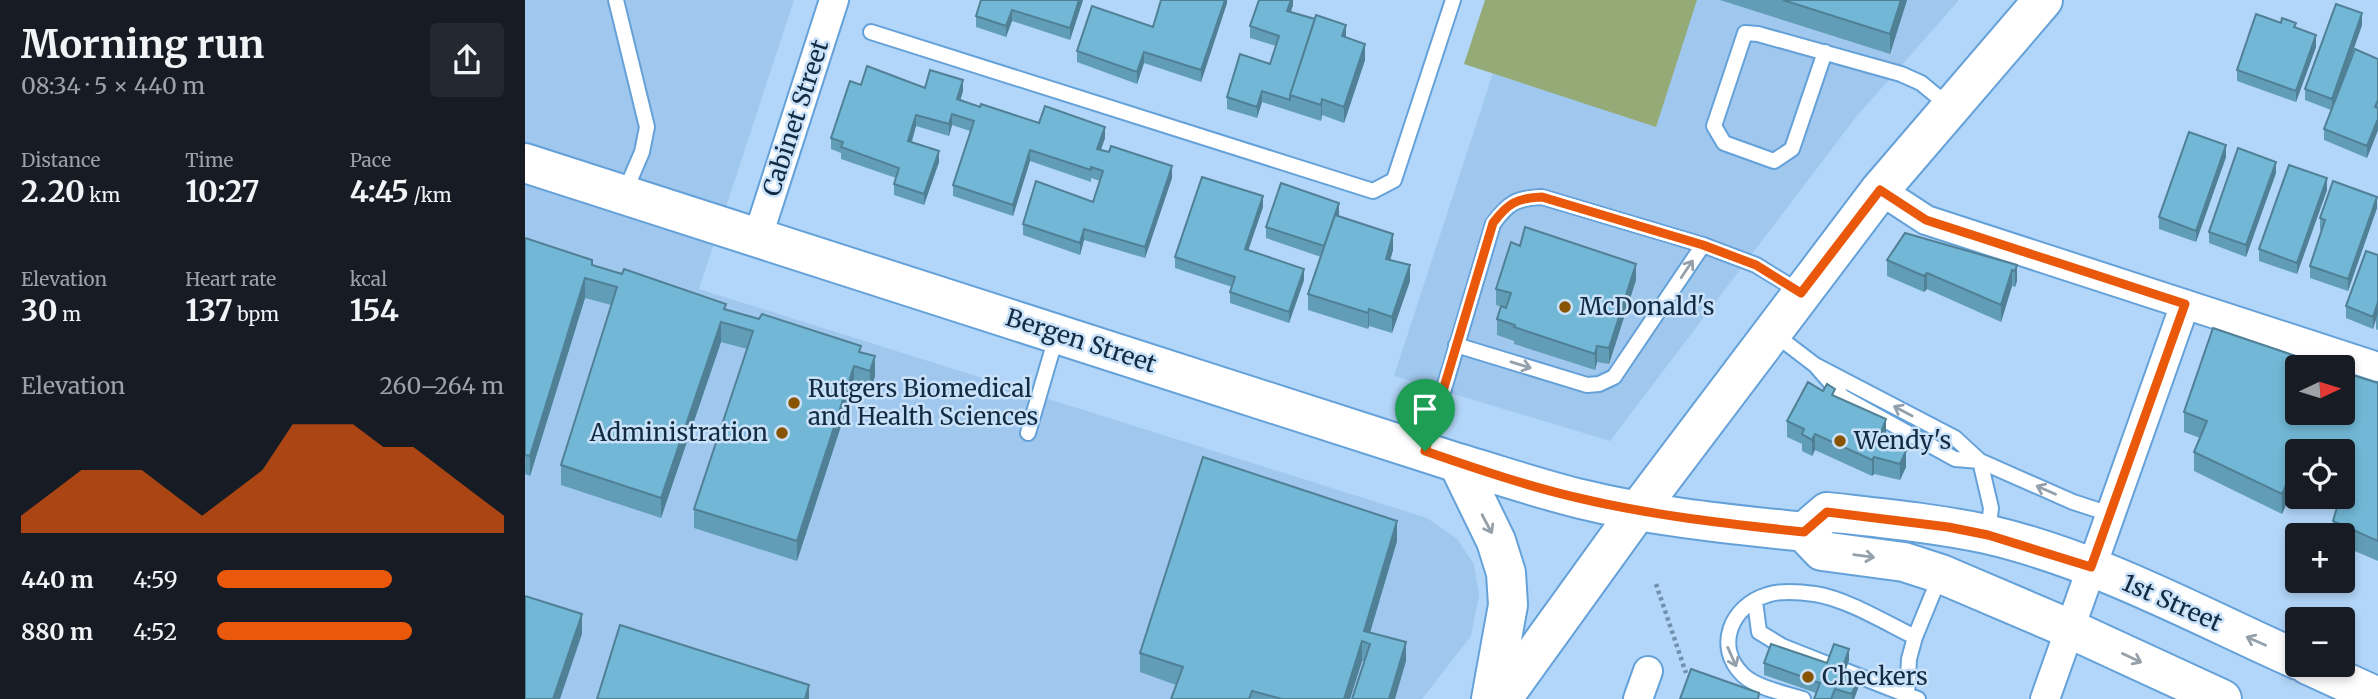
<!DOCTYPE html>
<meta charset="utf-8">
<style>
body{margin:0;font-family:Merriweather,serif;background:#242831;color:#f1f3f6;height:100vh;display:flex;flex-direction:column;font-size:26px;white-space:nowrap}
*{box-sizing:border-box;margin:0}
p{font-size:23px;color:#9ea1a6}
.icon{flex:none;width:38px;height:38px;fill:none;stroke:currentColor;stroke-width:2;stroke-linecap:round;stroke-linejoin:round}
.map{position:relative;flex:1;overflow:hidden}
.panel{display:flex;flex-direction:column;background:#171b24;width:525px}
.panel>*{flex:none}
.needle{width:46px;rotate:86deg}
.fabs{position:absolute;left:1760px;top:355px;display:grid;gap:14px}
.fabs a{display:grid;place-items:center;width:70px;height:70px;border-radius:7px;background:#171b24;box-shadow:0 4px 10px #0003;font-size:35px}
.pin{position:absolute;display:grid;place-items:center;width:60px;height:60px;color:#fff;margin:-72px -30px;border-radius:50% 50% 50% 0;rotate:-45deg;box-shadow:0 0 7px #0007}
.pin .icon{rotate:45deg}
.round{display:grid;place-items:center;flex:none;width:74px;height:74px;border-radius:7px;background:#242831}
.headline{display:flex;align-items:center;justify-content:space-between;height:119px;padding:0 21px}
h1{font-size:38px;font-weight:700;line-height:52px}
.figures{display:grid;grid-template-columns:repeat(3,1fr);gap:10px;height:119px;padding:7px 21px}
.figures div{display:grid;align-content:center}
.figures b{font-size:30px;font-weight:700}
.figures small{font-size:19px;font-weight:400}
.figures p{font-size:19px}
.chart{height:196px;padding:14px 21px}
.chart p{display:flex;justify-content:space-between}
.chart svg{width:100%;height:126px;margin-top:7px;fill:#ea580c;opacity:.7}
ul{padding:0 21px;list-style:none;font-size:23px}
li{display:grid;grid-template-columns:112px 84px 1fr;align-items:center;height:52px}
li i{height:18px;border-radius:9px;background:#ea580c}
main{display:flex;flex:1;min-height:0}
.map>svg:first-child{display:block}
</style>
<main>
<section class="panel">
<div class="headline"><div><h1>Morning run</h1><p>08:34 · 5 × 440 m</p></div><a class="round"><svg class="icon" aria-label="share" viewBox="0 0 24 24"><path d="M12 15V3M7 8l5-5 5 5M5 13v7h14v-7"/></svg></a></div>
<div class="figures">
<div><p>Distance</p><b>2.20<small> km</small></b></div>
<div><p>Time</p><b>10:27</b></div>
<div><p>Pace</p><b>4:45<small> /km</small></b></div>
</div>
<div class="figures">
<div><p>Elevation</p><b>30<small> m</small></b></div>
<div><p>Heart rate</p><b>137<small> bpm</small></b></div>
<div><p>kcal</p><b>154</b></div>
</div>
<div class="chart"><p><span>Elevation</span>260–264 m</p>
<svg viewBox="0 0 160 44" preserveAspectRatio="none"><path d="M0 44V38L10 30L20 22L30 22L40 22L50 30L60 38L70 30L80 22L90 6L100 6L110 6L120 14L130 14L140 22L150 30L160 38V44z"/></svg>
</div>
<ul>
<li><b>440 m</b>4:59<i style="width:61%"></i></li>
<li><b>880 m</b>4:52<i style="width:68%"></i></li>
</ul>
</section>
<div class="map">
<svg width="1853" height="699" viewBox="0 0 1853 699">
<rect width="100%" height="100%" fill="#b2d6f9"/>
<path fill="#a0c7ed" d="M0,0H269L174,289L902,518L932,539L949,564L954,595L946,636L897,699H0Z
M1172,0H1434L1331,117L1085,441L869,376L968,73L1130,126Z"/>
<path fill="#94ab78" d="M960,0H1172L1131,127L939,64Z"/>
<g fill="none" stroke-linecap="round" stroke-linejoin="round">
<defs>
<path id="lane" d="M91,0L122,127L117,152L99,194
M346,32L848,191L869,180L928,0
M1300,52L1267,149L1249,161L1199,143L1189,126L1220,33L1233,34L1376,74L1396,83L1424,106
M1248,333L1290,365L1430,438L1455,461L1466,508L1463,533
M931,345L1062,385L1074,384L1089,377L1178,245
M1290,365L1318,397L1430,459L1455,461L1548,502L1585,514
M503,433L532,334
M901,449L968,224C983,203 991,198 1017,197L1178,245L1231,265L1275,292
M1230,601L1234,632L1257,646L1305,665
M1321,671L1382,695L1379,699
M1278,699C1259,693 1232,688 1218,675C1189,647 1206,606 1242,595C1256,590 1276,592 1290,594C1322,599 1361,623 1390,637
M1393,699L1382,695L1384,659L1390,637L1415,576"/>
<path id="street" d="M1355,190L1401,220L1853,367
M233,236L309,0
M1113,699L1123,671
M1520,699L1660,304"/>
<path id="secondary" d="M0,163L933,463C974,475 1015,489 1056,499C1129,517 1205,524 1279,532L1297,551L1379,562L1416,574L1545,629L1697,699
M933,463L971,541L981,573L983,605L966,699
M1279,532L1302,512C1355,518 1409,523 1461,534C1570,559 1672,615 1773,660
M1783,665L1853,697"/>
<path id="primary" d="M977,699L1114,509L1355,190L1518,0"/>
</defs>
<use href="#lane" stroke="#65a1d9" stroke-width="18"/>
<use href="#street" stroke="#65a1d9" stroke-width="32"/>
<use href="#secondary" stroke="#65a1d9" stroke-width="42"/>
<use href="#primary" stroke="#65a1d9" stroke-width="42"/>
<path stroke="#7190ae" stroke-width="4.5" stroke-dasharray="3.5 3.5" stroke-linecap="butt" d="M1131,584L1161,673"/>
<use href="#lane" stroke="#fff" stroke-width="14"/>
<use href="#street" stroke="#fff" stroke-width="28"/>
<use href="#secondary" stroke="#fff" stroke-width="38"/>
<use href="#primary" stroke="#fff" stroke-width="38"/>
</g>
<path fill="#629db7" d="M456,0H558L545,40L487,21L481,37L451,27V16Z
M702,0V3L676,82L619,63L612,84L552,62V51L628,27Z
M768,0V5L766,12L821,38L840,60L819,123L797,115L796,121L737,102L732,118L702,109V97L745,64L751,46L725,38V26Z
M1195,0H1382L1365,54Z
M1837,25L1820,75L1853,59V130L1842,158L1799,140V129L1806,110L1780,100V89Z
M1771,28L1791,47L1771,102L1712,81V70Z
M336,85L438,91L435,100L455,107L514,123L580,138L576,150L647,178L620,258L559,240L555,255L498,235V224L568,202L575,181L566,178V182L505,161L488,216L428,196V185L445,131L427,125L424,136L391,126L387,142L414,162L399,205L369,195V184L371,178L316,159V153L306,149V138Z
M1701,157L1671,242L1634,229V217Z
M1751,173L1721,257L1684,243V232Z
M1802,190L1772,274L1734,261V249Z
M738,207L723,250L779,280L764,323L705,303V292L707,287L650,268V257Z
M1852,208L1823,291L1785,278V266L1797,231L1795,230V218Z
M814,214V216L868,250L865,260L885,281L867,333L844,326L843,329L783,310V294L796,257L741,238V227Z
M0,238L67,265L336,353L350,376L345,391L329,386L272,561L169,528V509L222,349L196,342L136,518L36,485V465L86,305L60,298L5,476L0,474Z
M1853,255V330L1851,329V319L1848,329L1821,318V306Z
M1362,260L1492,265V281L1490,287L1487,286L1476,322L1402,289L1399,292L1362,276Z
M1111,280L1084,364L1072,362L1070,370L989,344V341L972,335V319L981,308L971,305V289Z
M1853,383V561L1818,546V536H1808V521L1818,497V452H1773V485H1770L1757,514L1669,471V452L1675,438L1659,432V412Z
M1298,391L1310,396L1361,435L1359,440L1381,467L1375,480L1349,474L1347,476L1290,450L1287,456L1277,451V444L1262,437V421Z
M872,541L845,632L881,661H837L825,699H646L651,685L615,672V653Z
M1324,660L1321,670L1334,686L1329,699H1289L1291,693L1239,675V663H1302Z"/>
<path fill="#508095" d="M554,0H558L545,40V28Z
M700,0H702V3L676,82V70Z
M766,0H768V5L762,22V11Z
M1376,0H1382L1365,54V34Z
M487,10V21L481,37V26Z
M1837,13V25L1807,110V99Z
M821,25V41L817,36Z
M1791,35V47L1771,102V91Z
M840,44V60L819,123V107Z
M619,52V63L612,84V72Z
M438,80V91L432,111V99Z
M737,91V102L732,118V107Z
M797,99V115L796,121V105Z
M427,114V125L424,136V124Z
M391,115V126L383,152V141Z
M1853,119V130L1842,158V146Z
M580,127V138L572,160V149Z
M1701,145V157L1671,242V231Z
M505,150V161L488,216V205Z
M414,151V162L399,205V194Z
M1751,162V173L1721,257V245Z
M647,166V178L620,258V247Z
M1802,178V190L1772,274V263Z
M738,196V207L720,260V249Z
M1852,197V208L1823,291V279Z
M814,203V214L801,258V247Z
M559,229V240L555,255V243Z
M868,234V250L861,275V259Z
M1111,264V280L1084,364V348Z
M885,265V281L867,333V317Z
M1492,265V281L1490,287V271Z
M779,269V280L764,323V312Z
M1487,270V286L1476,322V305Z
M1402,273V289L1399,292V276Z
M60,278V298L5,476V456Z
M1853,302V313L1848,329V317Z
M844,309V326L843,329V313Z
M196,322V342L136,518V498Z
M1072,346V362L1070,370V354Z
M350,356V376L345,391V371Z
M329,366V386L272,561V541Z
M1361,419V435L1354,454V438Z
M1290,434V450L1287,456V440Z
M1381,451V467L1375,480V464Z
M1349,457V474L1347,476V460Z
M1770,465V485L1757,514V494Z
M872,521V541L842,643L839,631Z
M57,614V634L35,699H28Z
M837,641V661L825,699H819Z
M881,642V661L870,699H864Z
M1324,649V660L1317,680V669Z
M1334,674V686L1329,699H1327V694Z
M284,685V699H280Z"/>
<path fill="#72b7d5" stroke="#508095" stroke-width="2" d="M456,0H554L545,28L487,10L481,26L451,16Z
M636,0H700L676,70L619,52L612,72L552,51L567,6L628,27Z
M734,0H766L762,11L790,19L765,95V100L737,91L732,107L702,97L715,54L745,64L754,36L725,26Z
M1258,0H1376L1365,34Z
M1811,4L1837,13L1807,99L1780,89Z
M1731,14L1756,23L1757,18L1771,23L1769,27L1791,35L1771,91L1712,70Z
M791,15L821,25L817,36L840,44L819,107L797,99L796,105L765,95Z
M1830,49L1853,59V100L1850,107L1853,108V119L1842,146L1799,129Z
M342,66L400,88L405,70L438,80L432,99L455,107L456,104L514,123L520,106L580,127L572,149L584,152L586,146L647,166L620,247L559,229L555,243L498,224L511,181L568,202L578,171L566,167V170L505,150L488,205L428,185L449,121L427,114L424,124L391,115L383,141L414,151L399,194L369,184L374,168L316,147L318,142L306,138L325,81L336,85Z
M1664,132L1701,145L1671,231L1634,217Z
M1713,148L1751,162L1721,245L1684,232Z
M1764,165L1802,178L1772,263L1734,249Z
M677,177L738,196L720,249L779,269L764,312L705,292L710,277L650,257Z
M1808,181L1852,197L1823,279L1785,266L1800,220L1795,218Z
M756,183L814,203L799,246L741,227Z
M810,215L868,234L861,259L885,265L867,317L844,309L843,313L783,294Z
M1000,227L1111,264L1084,348L1072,346L1070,354L989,327L990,325L972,319L976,306L981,308L986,293L971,289L986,242L995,246Z
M1380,233L1492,265L1490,271L1487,270L1476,305L1402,273L1399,276L1362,260Z
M0,238L67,260V265L97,274L99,269L201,304L199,309L234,319L237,314L336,346L334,352L350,356L345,371L329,366L272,541L169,509L228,331L196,322L136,498L36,465L92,287L60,278L5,456L0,455Z
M1841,251L1853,255V302L1848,317L1821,306Z
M1688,328L1806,368H1773V413H1818V372L1853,383V541L1808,521L1815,497H1818V487L1822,474L1818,473V452H1773V466L1770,465L1757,494L1669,452L1682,421L1659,412Z
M1283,382L1298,391L1302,384L1310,389L1307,395L1361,419L1354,438L1381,451L1375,464L1349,457L1347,460L1290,434L1287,440L1277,434L1279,429L1262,421Z
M678,457L872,521L839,631L881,642L864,699H827L845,644L837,641L819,699H757L727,691L724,699H646L658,667L615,653Z
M0,596L57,614L28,699H0Z
M95,625L284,685L280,699H72Z
M1246,644L1302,663L1309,644L1324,649L1317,669L1334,674L1327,694L1310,689L1306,699H1289L1295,683L1239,663Z
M1166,669L1234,693L1233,699H1234H1155Z"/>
<defs><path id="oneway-shaft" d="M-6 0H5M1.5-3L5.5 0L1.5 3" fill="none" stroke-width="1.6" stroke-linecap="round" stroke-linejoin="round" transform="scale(1.75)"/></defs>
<g stroke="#94a0aa">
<use href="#oneway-shaft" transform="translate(1162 269) rotate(-56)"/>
<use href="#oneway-shaft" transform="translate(996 365) rotate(17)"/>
<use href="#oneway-shaft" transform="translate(1378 411) rotate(-152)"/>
<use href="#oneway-shaft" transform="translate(1521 490) rotate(-156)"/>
<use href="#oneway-shaft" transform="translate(962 524) rotate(62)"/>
<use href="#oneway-shaft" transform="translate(1339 556) rotate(8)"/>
<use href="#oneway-shaft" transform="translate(1731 641) rotate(-156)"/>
<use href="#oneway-shaft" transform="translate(1207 657) rotate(66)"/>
<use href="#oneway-shaft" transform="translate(1607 658) rotate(25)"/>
</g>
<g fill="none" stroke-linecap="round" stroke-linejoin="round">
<defs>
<path id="route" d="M1355,190L1401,220L1660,304L1566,567L1463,535L1423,527L1302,512L1279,532C1205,524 1130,516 1058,499C1005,487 952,469 900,451L968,223C983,203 992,198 1017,197L1178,245L1231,265L1276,293Z"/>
</defs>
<use href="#route" stroke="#fff" stroke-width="14"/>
<use href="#route" stroke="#ea580c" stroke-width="9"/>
</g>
<g fill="#895401" stroke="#cae2f9" stroke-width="2.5">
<circle cx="1040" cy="307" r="7"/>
<circle cx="269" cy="403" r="7"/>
<circle cx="257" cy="433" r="7"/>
<circle cx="1315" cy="441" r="7"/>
<circle cx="1283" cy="677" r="7"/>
</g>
<g text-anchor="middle" stroke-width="5" stroke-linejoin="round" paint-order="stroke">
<g font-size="24" fill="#122b42" stroke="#cae2f9">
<text transform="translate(271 118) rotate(-72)" y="8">Cabinet Street</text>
<text transform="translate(556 341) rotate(18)" y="8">Bergen Street</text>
<text transform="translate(1647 603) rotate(24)" y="8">1st Street</text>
</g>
<g font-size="24" fill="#122b42" stroke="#cae2f9" text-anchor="start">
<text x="1054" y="315">McDonald's</text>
<text x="283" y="397">Rutgers Biomedical<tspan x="283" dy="28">and Health Sciences</tspan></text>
<text x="243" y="441" text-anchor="end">Administration</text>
<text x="1329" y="449">Wendy's</text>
<text x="1297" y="685">Checkers</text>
</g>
</g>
</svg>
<div class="fabs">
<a><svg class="needle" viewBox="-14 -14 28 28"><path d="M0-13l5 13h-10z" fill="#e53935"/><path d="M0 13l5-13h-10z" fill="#9ea1a6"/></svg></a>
<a><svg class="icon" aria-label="locate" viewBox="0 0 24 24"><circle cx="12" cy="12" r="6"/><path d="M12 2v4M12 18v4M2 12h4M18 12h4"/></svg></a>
<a>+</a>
<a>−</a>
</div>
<div class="pin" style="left:900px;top:451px;background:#1e9e55"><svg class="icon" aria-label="arrive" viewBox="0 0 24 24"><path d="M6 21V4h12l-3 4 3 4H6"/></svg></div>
</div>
</main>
